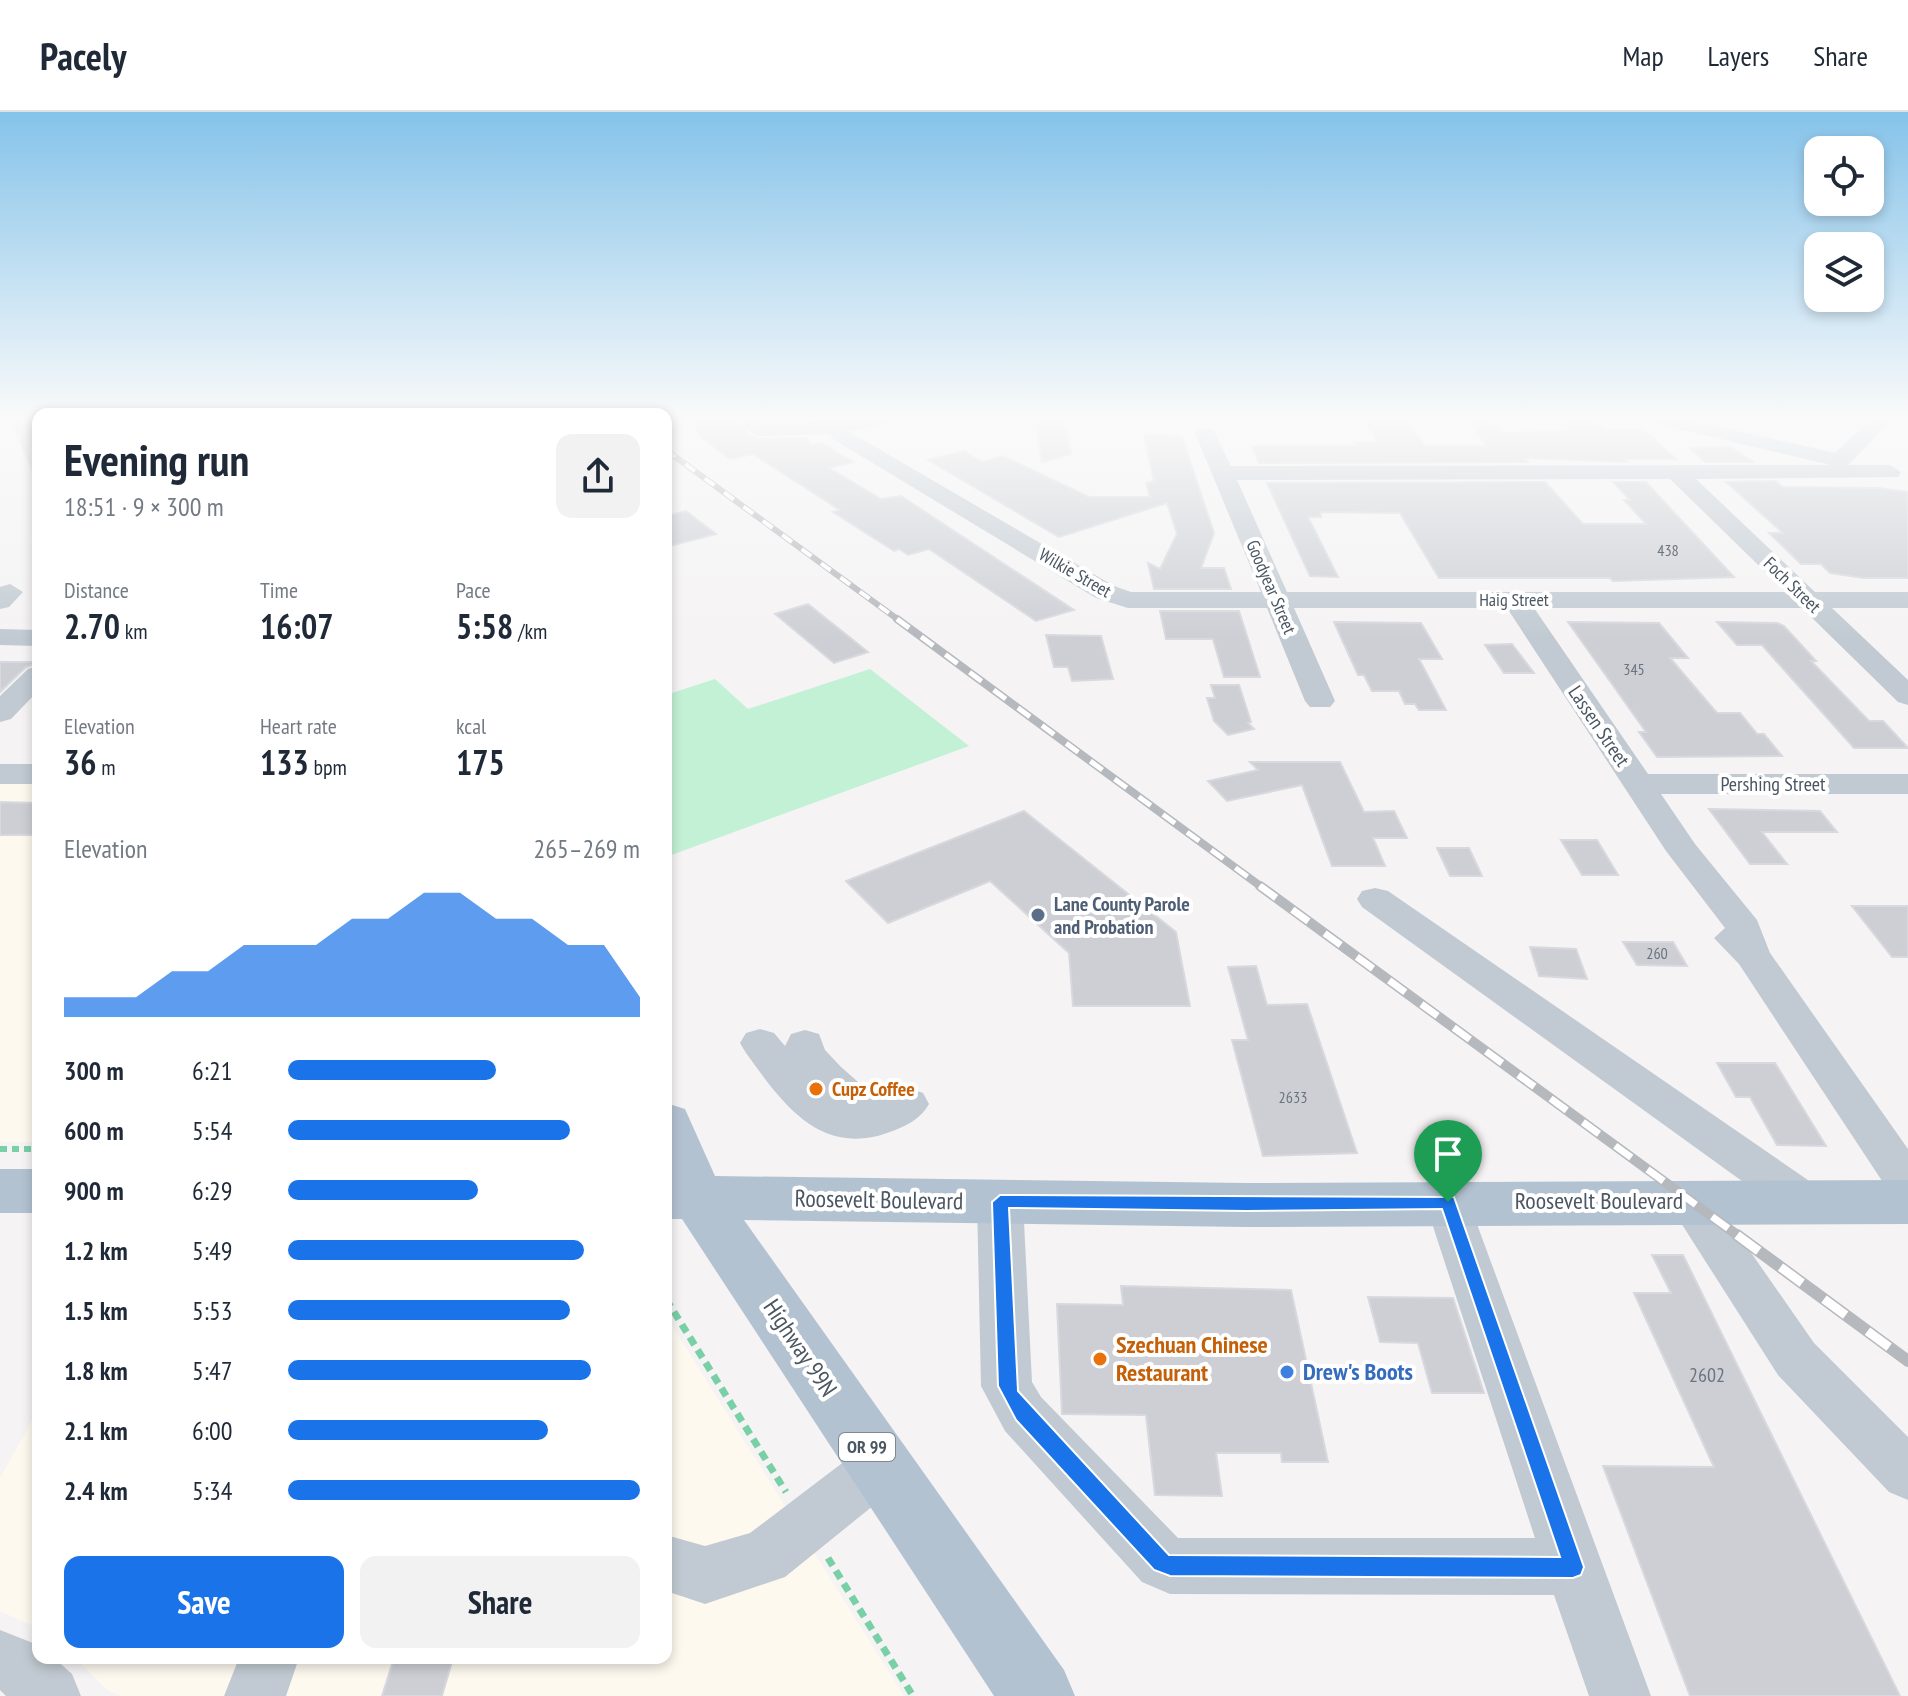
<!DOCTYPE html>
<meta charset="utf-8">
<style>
body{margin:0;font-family:"PT Sans Narrow",sans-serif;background:#f2f2f3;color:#1f2937;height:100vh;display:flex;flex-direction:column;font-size:30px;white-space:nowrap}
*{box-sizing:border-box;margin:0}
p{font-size:26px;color:#747a83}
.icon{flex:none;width:44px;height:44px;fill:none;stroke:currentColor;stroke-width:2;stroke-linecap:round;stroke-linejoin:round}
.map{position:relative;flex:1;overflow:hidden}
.sheet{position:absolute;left:32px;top:296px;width:640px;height:1256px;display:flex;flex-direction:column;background:#fff;border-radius:16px;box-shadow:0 4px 12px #0003}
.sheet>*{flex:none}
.controls{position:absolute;left:1804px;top:24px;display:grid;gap:16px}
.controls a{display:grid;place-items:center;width:80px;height:80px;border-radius:16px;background:#fff;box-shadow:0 4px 12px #0003;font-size:40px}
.pin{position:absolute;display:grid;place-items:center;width:68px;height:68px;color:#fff;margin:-82px -34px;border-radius:50% 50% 50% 0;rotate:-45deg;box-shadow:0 0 8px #0007}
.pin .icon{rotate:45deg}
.round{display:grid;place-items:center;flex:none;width:84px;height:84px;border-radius:16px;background:#f2f2f3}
.head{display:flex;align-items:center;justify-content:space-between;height:136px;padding:0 32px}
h1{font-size:44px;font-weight:600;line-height:60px}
.stats{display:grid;grid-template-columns:repeat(3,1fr);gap:12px;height:136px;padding:8px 32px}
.stats div{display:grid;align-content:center}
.stats b{font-size:34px;font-weight:600}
.stats small{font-size:22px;font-weight:400}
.stats p{font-size:22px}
.chart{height:224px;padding:16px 32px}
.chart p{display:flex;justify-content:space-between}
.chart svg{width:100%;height:144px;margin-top:8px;fill:#1a73e8;opacity:.7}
.action{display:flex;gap:16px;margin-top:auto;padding:16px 32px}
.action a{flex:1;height:92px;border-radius:16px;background:#1a73e8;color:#fff;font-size:32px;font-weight:600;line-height:92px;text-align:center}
.action a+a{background:#f2f2f3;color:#1f2937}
ul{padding:0 32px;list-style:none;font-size:26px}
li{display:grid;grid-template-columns:128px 96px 1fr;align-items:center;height:60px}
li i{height:20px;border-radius:10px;background:#1a73e8}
header{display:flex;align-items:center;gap:48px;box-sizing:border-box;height:112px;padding:0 40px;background:#fff;border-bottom:2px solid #e0e1e3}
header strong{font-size:38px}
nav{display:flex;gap:44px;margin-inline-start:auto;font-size:28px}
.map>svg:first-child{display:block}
</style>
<header>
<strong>Pacely</strong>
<nav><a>Map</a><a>Layers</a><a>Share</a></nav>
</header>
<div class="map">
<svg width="1908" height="1584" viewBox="0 0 1908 1584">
<rect width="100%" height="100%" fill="#f5f3f3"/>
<path fill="#fdf9ef" d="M0,670H38V1030H0Z
M666,1204L904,1584H122L107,1578L76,1546H666Z
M38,1298V1516L0,1499V1366Z"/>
<path fill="#c3f1d5" d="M870,557L969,634L666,745V583L715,567L748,597Z"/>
<path fill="#cdcfd5" stroke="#d7d9de" stroke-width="2" d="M10,306H38V371Z
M692,306H734L751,324L759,327L807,326L811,333L822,331L853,350L829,356L881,387L901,384L1074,498L1036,509L929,437L908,443L899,437L894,439L833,400L840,398L753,342L730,347L698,323Z
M1035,306H1063L1071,342L1042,350Z
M1466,306H1489L1505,321L1570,318L1557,306H1593L1607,318H1644L1676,347H1623L1627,350L1524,346L1528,350L1259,351L1252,334H1358L1356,330H1378L1363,307H1406L1425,334H1487Z
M1144,322L1182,325L1214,421L1201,456H1224L1231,477H1154L1148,451L1160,457L1177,422L1167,391L1059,425L928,348L964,339L982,350L1003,344L1089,385H1150L1146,371L1154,369Z
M1731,335L1753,350H1705L1690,336Z
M1776,369L1782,375L1878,376L1908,380V466H1864L1830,461L1821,452H1801L1769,421H1783L1726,370Z
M1545,370L1583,412H1646L1624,388H1630L1613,370H1646L1734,465L1613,469L1610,466H1439L1400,401L1320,400L1321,405H1308L1338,465L1310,464L1267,371Z
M686,399L716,422L666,435V404Z
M808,492L868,540L834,551L775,502Z
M1160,499H1239L1260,565H1224L1213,527H1166Z
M1334,510L1421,511L1442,547H1419L1446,598H1419L1415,592H1405L1399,579H1372L1364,563H1358Z
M1568,510L1659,511L1688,546H1670L1717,601H1740L1757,622H1764L1782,644L1657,645L1639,620H1646Z
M1717,510L1777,511L1784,514L1816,549H1811L1869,609H1883L1908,636H1854L1762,533H1737Z
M1046,523L1101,524L1113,567L1072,569L1068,555H1054Z
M1512,532L1534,561H1504L1485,533Z
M0,550H38V551L26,555L0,580Z
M1211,573H1239L1251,610L1248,611L1254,617L1228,623L1214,609L1207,586H1215Z
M1250,650H1340L1364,700L1394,699L1407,726H1373L1385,754H1332L1302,673L1227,689L1208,669L1258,658Z
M0,690L38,691V723H0Z
M1709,697L1820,699L1837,720H1762L1787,752H1750Z
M1024,699L1176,820L1190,894H1073L1069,841L990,769L888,811L846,769Z
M1561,728H1597L1618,763H1582Z
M1437,736H1469L1482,764H1450Z
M1852,794H1908V845H1892Z
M1623,830H1673L1687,854L1637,853Z
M1530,835L1576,837L1587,867L1539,864Z
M1256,854L1267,893L1307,892L1357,1041L1263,1044L1232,928H1248L1228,855Z
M1717,951H1775L1826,1034L1777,1033L1750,985H1736Z
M1652,1143H1683L1900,1584H1690L1603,1354L1714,1355L1634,1181H1671Z
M1121,1174L1291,1178L1328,1350H1282L1281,1341H1216L1222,1384L1155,1383L1146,1303L1062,1302L1057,1192L1123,1193Z
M1368,1185L1453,1186L1484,1281H1432L1418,1231L1380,1230Z
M394,1546H453L442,1584H382Z"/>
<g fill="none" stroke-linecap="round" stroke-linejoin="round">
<path stroke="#7ad0a6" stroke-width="6" stroke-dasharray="7 5" stroke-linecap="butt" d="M0,1037H38"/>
<path stroke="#7ad0a6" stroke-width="7" stroke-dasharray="9 6" stroke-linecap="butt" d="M666,1187L786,1380
M828,1446L913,1584"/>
<path fill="#c1cad2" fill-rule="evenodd" d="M737,306H759L765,312L902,306L899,310L848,319L1114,474L1131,480H1261L1195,321L1199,317H1213L1231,354L1831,353L1648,310L1645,306H1681L1835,341L1872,306H1894L1848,353H1890L1901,360L1898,365L1696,367L1815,480H1908V496H1832L1908,568V593L1898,590L1802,496H1534L1648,662H1908V682H1661L1695,732L1757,808L1770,841L1908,1037V1090L1892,1084L1739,852L1714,826L1725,816L1666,739L1507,496H1294L1335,589L1330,595H1310L1305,589L1267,496H1128L1096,486L833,327L829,322L760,324L753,322ZM1670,367L1786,480H1287L1237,368Z
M10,472L23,480L9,495L0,497V475Z
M0,517L38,518V534L0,533Z
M38,554V579L11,607L0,610V584L28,557Z
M0,652H38V672H0Z
M1375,776L1388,779L1821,1077L1828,1090L1821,1103L1805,1108L1789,1103L1362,795L1357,787L1362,779Z
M760,917L774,921L785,934L791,922L805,918L819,922L825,938L841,955L865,976L883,986L908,976L923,981L929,992C921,1007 906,1014 890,1020C820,1046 782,991 746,941L740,931L746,921Z
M1690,1071L1706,1076L1814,1231L1908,1325V1388L1889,1380L1778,1263L1667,1089L1674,1076Z
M1000,1072L1016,1077L1023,1090L1032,1270L1041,1285L1178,1426H1535L1425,1090L1432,1077L1448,1072L1464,1077L1651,1584H1589L1554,1483L1170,1482L1142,1470L1005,1319L981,1274L977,1090L984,1077Z
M881,1329L900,1336L908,1354L900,1372L785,1465L705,1492L666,1479V1423L705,1434L750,1421L862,1336Z
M0,1518L38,1533V1546H54L72,1562L81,1584H6L0,1578Z
M239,1546H299L286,1584H224Z"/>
<path fill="#b3c2d1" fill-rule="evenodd" d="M666,991L685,997L715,1064L1246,1071L1908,1068V1112L1246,1115L744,1108L1064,1558L1075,1584H994L682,1107H666Z
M0,1057H38V1101H0Z"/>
<defs>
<path id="rail-far3" d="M666,338L900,509"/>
<path id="rail-far2" d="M897,507L1263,776"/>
<path id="rail-far1" d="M1260,774L1740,1125"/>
<path id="rail" d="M1737,1123L1908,1249"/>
</defs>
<use href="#rail-far3" stroke="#b5b8bd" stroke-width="6"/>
<use href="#rail-far2" stroke="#b5b8bd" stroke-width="8"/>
<use href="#rail-far1" stroke="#b5b8bd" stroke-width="10"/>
<use href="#rail" stroke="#b5b8bd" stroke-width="12"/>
<use href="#rail-far3" stroke="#fff" stroke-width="4" stroke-dasharray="12" stroke-linecap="butt"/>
<use href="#rail-far2" stroke="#fff" stroke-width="5" stroke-dasharray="15" stroke-linecap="butt"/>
<use href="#rail-far1" stroke="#fff" stroke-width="7" stroke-dasharray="20" stroke-linecap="butt"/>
<use href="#rail" stroke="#fff" stroke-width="9" stroke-dasharray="27" stroke-linecap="butt"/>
</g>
<linearGradient id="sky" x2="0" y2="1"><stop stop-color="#85c3ea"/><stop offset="0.58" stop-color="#fafafa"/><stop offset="1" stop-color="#fafafa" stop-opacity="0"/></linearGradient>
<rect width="1908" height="527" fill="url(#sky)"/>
<path fill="#1a73e8" stroke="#fff" stroke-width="2" fill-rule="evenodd" d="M1000,1083L1454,1085L1584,1455L1581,1463L1573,1466L1170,1464L1154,1458L1016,1308L998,1274L992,1090ZM1009,1096L1246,1099L1442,1097L1560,1445L1169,1443L1018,1279Z"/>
<circle fill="#5c6f8a" stroke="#fff" stroke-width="3" cx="1038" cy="803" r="8"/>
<g fill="#e8710a" stroke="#fff" stroke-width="3">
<circle cx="816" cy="977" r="8"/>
<circle cx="1100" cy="1247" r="8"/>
</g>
<circle fill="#3f7fe0" stroke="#fff" stroke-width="3" cx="1287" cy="1260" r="8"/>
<g text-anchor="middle" stroke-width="8" stroke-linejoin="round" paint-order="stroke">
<g font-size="16" fill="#6b747e">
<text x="1668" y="444">438</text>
<text x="1634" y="563">345</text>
<text x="1657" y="847">260</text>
<text x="1293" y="991">2633</text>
</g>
<g font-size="18" fill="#4a5661" stroke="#fff">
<text transform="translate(1075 461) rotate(30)" y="6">Wilkie Street</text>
<text transform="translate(1792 473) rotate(44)" y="6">Foch Street</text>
<text transform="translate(1271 475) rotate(67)" y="6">Goodyear Street</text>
<text x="1514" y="494">Haig Street</text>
</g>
<rect fill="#fff" stroke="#808990" stroke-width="2" x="839" y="1321" width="56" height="28" rx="6"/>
<g font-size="18" font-weight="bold" fill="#4a5661">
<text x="867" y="1341">OR 99</text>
</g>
<g font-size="20" fill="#4a5661" stroke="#fff">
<text transform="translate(1599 614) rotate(56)" y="7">Lassen Street</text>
<text x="1773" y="679">Pershing Street</text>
</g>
<g font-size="20" font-weight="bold" fill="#4e5e75" stroke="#fff" text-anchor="start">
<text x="1054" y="799">Lane County Parole<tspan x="1054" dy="23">and Probation</tspan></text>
</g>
<g font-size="20" font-weight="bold" fill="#c56008" stroke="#fff" text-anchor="start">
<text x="832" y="984">Cupz Coffee</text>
</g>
<g font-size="20" fill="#6b747e">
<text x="1707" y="1270">2602</text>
</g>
<g font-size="24" fill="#4a5661" stroke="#fff">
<text transform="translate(879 1088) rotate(1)" y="8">Roosevelt Boulevard</text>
<text x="1599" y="1097">Roosevelt Boulevard</text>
<text transform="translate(800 1236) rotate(56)" y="8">Highway 99N</text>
</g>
<g font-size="24" font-weight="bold" fill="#c56008" stroke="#fff" text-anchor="start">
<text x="1116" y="1241">Szechuan Chinese<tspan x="1116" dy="28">Restaurant</tspan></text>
</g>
<g font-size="24" font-weight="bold" fill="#366cbe" stroke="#fff" text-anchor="start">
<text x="1303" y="1268">Drew's Boots</text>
</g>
</g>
</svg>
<div class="controls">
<a><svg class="icon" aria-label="locate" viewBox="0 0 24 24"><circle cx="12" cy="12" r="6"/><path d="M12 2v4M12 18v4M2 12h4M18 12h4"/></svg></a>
<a><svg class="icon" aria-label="layers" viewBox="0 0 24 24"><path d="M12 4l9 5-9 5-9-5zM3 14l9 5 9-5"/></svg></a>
</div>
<div class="pin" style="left:1448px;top:1090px;background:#1e9e55"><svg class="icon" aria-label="arrive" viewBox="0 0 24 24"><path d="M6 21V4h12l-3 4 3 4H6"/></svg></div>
<section class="sheet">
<div class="head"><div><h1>Evening run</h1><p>18:51 · 9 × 300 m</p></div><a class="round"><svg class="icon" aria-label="share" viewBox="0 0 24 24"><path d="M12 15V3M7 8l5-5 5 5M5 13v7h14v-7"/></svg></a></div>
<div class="stats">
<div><p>Distance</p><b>2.70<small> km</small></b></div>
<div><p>Time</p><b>16:07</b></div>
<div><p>Pace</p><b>5:58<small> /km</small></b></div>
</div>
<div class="stats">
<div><p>Elevation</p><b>36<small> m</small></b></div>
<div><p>Heart rate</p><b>133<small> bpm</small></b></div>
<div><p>kcal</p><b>175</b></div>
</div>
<div class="chart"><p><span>Elevation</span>265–269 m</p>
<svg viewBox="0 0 160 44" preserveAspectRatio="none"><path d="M0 44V38L10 38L20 38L30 30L40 30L50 22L60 22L70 22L80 14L90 14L100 6L110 6L120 14L130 14L140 22L150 22L160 38V44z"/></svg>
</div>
<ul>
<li><b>300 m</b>6:21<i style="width:59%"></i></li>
<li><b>600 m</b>5:54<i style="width:80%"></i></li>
<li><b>900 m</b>6:29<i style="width:54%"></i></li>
<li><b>1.2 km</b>5:49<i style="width:84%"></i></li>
<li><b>1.5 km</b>5:53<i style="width:80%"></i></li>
<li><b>1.8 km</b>5:47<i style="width:86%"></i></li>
<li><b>2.1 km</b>6:00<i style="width:74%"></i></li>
<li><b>2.4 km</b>5:34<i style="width:100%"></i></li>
</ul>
<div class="action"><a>Save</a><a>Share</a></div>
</section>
</div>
